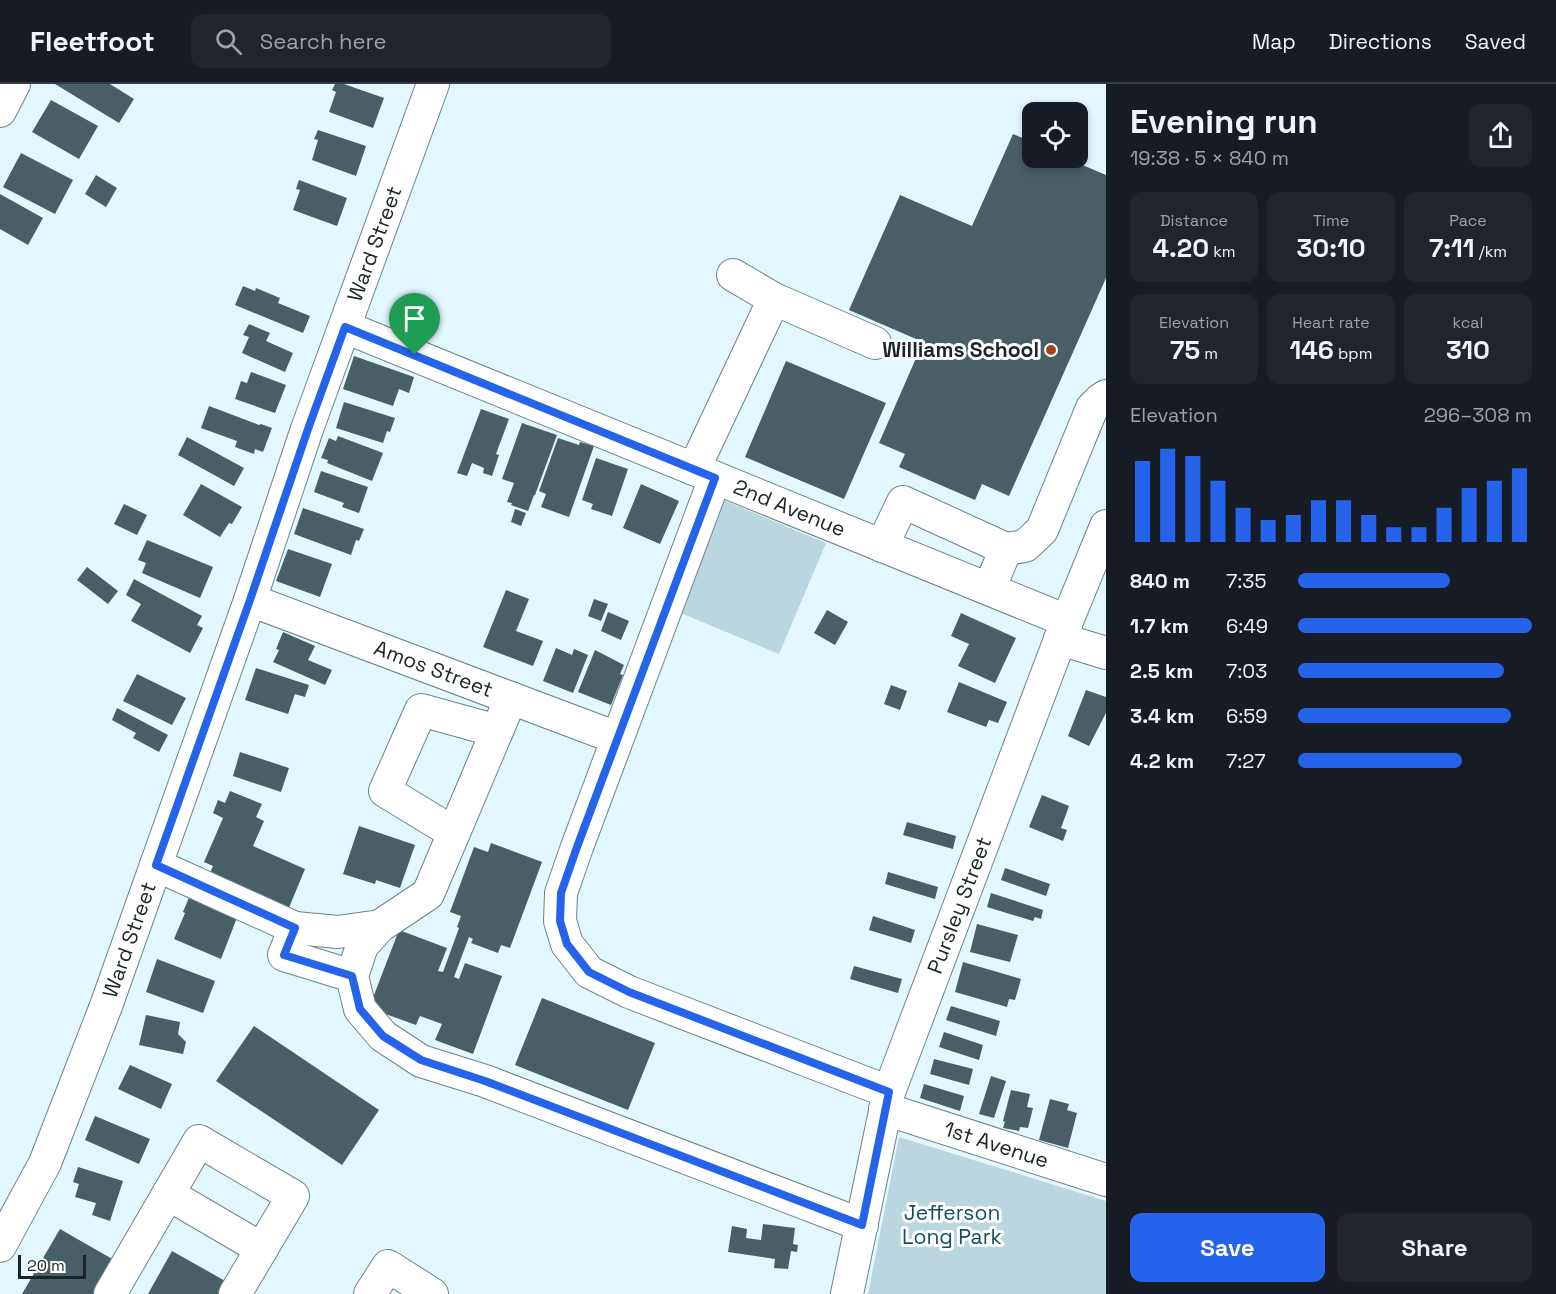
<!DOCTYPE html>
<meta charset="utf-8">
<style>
body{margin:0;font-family:"Space Grotesk",sans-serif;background:#20242c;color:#f1f3f6;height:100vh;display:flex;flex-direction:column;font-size:22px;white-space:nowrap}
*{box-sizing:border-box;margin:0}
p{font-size:20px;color:#9ea1a6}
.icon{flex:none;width:33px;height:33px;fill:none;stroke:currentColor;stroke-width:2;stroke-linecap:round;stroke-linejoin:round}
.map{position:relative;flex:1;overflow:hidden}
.panel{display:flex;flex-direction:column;background:#171b24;width:450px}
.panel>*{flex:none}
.fabs{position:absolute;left:1022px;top:18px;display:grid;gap:12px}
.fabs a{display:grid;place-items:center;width:66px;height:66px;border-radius:12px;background:#171b24;box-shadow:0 3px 9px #0003;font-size:30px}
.scale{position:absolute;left:18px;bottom:15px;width:68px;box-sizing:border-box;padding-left:6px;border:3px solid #1b2427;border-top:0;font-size:16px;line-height:21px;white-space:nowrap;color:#1b2427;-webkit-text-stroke:4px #fff;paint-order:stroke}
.pin{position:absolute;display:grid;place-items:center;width:51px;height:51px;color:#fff;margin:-62px -26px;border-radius:50% 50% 50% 0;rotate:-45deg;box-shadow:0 0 6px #0007}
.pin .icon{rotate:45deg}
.round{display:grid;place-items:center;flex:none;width:63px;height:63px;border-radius:12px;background:#20242c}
.head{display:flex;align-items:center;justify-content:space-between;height:102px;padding:0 24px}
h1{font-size:33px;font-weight:700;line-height:45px}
.stats{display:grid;grid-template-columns:repeat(3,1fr);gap:9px;height:102px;padding:6px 24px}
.stats div{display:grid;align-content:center;border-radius:12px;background:#20242c;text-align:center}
.stats b{font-size:26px;font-weight:700}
.stats small{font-size:16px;font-weight:400}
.stats p{font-size:16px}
.chart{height:168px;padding:12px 24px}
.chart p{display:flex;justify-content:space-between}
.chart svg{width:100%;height:108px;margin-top:6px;stroke:#2563eb;stroke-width:6}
.primary-button{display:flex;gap:12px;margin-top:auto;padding:12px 24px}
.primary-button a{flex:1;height:69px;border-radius:12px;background:#2563eb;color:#fff;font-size:24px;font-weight:700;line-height:69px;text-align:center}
.primary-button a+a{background:#20242c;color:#f1f3f6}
ul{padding:0 24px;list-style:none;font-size:20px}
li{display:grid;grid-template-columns:96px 72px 1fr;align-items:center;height:45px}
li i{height:15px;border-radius:8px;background:#2563eb}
header{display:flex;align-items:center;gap:36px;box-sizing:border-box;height:84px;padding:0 30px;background:#171b24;border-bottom:2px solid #363941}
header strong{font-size:28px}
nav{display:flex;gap:33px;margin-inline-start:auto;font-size:21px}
.search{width:420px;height:54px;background:#20242c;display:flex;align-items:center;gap:15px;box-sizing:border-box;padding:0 21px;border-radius:12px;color:#9ea1a6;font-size:22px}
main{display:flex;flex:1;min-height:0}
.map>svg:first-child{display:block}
</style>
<header>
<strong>Fleetfoot</strong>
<div class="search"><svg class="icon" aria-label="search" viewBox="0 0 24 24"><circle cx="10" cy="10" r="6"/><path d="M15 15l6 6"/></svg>Search here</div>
<nav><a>Map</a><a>Directions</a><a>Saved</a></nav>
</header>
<main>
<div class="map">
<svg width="1106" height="1210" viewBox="0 0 1106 1210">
<rect width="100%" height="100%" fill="#e3f7fe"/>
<path fill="#b9d6e1" d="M723,416L826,459L779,570L676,527Z
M899,1053L1106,1117V1210H868Z"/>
<path fill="#485f66" d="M55,0H110L134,15L119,39Z
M335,0H344L384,14L373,44L329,28L336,8L332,6Z
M51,16L98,42L79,75L32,48Z
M318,46L366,62L356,92L312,76L318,56L314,55Z
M1013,50L1032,58V74H1066L1106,91V194L1009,412L982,400L975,416L899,383L905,370L879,359L923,258L849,226L900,111L972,142Z
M21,69L73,96L55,130L3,103Z
M96,91L117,104L106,123L85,110Z
M299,96L347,114L337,142L293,126L300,106L296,105Z
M0,110L43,134L28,161L0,145Z
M243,202L255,207L256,204L280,214L278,219L310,232L303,249L235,221Z
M249,240L270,249L266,257L293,269L285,288L242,269L249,253L243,251Z
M354,272L414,293L409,309L399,305L393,322L343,305Z
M786,277L886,319L844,415L745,373Z
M251,288L286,301L275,329L235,315L241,297L247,299Z
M344,318L395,334L390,348L387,347L383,359L336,344Z
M209,322L259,341L261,340L272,344L263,368L255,365L254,370L235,363L237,357L201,344Z
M481,325L509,335L496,370L499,371L492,392L483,389L484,384L472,379L467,392L457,389Z
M522,339L557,351L535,411H534L528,427L511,421L512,419L507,418L514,399L502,395Z
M338,352L383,369L372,397L327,379L328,376L321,374L329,354L336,357Z
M187,353L244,384L234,402L178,371Z
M558,354L579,361L580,358L594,362L569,433L541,423L546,410L539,407Z
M596,374L628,385L612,432L591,425L593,420L582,416Z
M321,387L368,403L359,429L342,423L344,419L314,408Z
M201,400L242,423L232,440L229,439L220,453L183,431Z
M641,400L679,417L660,460L623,444Z
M124,420L147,431L137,451L114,440Z
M303,424L364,445L359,457L356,456L351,471L294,450Z
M515,425L526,429L521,442L511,438Z
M147,456L213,483L200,514L142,489L146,479L138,476Z
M288,465L332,480L320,513L276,497Z
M87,483L118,507L108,520L77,496Z
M134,495L202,532L197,541L203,544L190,569L131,537L141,520L126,511Z
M506,506L529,515L516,547L543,557L533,582L483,563Z
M594,515L608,520L601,537L588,532Z
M827,526L848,538L835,561L814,549Z
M608,528L629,537L621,556L601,547Z
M961,529L1016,554L995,599L958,582L969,560L951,552Z
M283,548L315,562L308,576L332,586L325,601L273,578L279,566L276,565Z
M556,564L572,571L574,565L588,571L573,609L543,597Z
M595,566L624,581L620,590L623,591L611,621L578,608Z
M256,584L309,601L305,613L295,610L288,630L245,616Z
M137,590L186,614L172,641L123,617Z
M959,598L1007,618L998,639L989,636L986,643L947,628Z
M891,601L907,607L900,626L884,620Z
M1086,606L1106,613V629L1089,662L1068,652Z
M117,624L168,651L159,668L133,654L136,649L112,636Z
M240,668L289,684L281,708L233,692Z
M230,707L262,720L256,733L264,737L253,762L305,785L288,826L209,791L213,782L204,778L223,734L213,729L218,716L225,719Z
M1042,711L1069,722L1061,744L1067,746L1063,757L1029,743Z
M907,738L956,752L953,765L903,751Z
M359,742L415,761L400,804L376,796L375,800L343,790Z
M491,759L542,778L510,864L501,861L498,869L471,859L473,855L469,853L454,893L459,895L465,879L502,892L473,970L435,956L442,940L420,932L416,941L369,924L399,846L447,864L438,887L443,888L459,844L457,843L461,832L450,828L474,763L488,768Z
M1005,784L1050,800L1046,812L1001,796Z
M888,788L938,803L935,815L885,800Z
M991,809L1043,826L1041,835L1035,833L1033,837L987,823Z
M190,811L238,831L221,875L174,855L185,829L183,828Z
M873,832L915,846L911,859L869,846Z
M977,840L1018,851L1010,878L970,868Z
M157,875L215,897L203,929L146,908Z
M963,878L1021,895L1015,916L1009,915L1007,923L955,908Z
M854,882L902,895L898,909L850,895Z
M542,914L655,959L628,1026L515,981Z
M951,922L1000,937L996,952L946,936Z
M146,931L180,938L178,950L186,958L183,970L139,961Z
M254,942L379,1026L342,1081L216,997Z
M944,948L983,961L979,976L939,963Z
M934,975L973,985L969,1001L930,990Z
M130,981L172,1000L161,1025L118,1005Z
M991,992L1006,997L994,1034L979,1030Z
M924,1000L964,1012L960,1027L920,1014Z
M1011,1006L1030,1010L1027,1023L1033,1024L1028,1044L1020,1043L1019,1047L1003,1044L1005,1038L1003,1037Z
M1050,1015L1069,1020L1067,1026L1077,1029L1068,1064L1039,1056Z
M95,1032L150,1055L139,1080L85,1056Z
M78,1083L123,1097L110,1137L92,1131L96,1119L75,1113L79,1100L73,1098Z
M763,1140L795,1144L793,1160L798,1161L797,1168L791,1167L788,1185L774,1184L775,1175L728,1168L732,1142L747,1145L746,1154L761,1156Z
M60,1145L114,1176L94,1210H22Z
M172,1167L227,1198L220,1210H148Z"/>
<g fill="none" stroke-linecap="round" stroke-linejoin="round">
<defs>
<g id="minor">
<path d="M0,27L14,0"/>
<path d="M733,191L774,215"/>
<path id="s1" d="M345,243L1067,537"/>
<path d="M694,385L774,215L875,259"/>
<path d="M715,394L577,763L561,809L560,837L567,860L589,888L629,908L889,1008"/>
<path d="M882,462L903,418L1006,465L989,505"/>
<path d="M1006,465L1025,462L1042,446L1092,324L1100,316L1106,312"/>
<path id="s2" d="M250,516L617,654"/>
<path d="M1060,555L1106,569"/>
<path d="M454,749L385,707L421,626L497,647"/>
<path d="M156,781L295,844L338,848L380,842L428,810L511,614"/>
<path d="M380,842L362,862L352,892L360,925L383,952L421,977L485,997L862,1141"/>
<path d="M295,844L284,871L352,892"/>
<path id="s3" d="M885,1025L1106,1096"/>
<path d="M168,1110L262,1165"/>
<path id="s4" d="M0,1162L45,1079L106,922L250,516L307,345L433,0"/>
<path d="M110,1210L199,1057L293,1112L235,1210"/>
<path d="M370,1210L388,1182L432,1210"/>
<path id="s5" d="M847,1210L889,1008L1067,537L1106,442"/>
</g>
</defs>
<use href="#minor" stroke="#6d848c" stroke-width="34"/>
<use href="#minor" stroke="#fff" stroke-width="32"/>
</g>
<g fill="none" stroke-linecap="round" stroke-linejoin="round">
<defs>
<path id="route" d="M345,243L715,394L577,763L561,809L560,837L567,860L589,888L629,908L889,1008L862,1141L485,997L421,976L383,952L360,925L352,892L284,871L295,844L156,781L250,516L308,345Z"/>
</defs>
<use href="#route" stroke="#fff" stroke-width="12"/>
<use href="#route" stroke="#2563eb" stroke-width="8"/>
</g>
<circle fill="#a74217" stroke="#fff" stroke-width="2" cx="1051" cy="266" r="6"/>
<g text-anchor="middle" stroke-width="6" stroke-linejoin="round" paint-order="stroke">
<g font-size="21" fill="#1b2427" stroke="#fff">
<text dy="7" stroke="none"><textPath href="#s4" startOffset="1071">Ward Street</textPath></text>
<text dy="7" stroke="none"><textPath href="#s1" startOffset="480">2nd Avenue</textPath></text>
<text dy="7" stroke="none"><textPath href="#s2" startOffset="196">Amos Street</textPath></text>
<text dy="7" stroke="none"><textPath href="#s5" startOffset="406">Pursley Street</textPath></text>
<text dy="7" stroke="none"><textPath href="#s4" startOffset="333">Ward Street</textPath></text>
<text dy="7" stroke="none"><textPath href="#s3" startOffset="117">1st Avenue</textPath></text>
</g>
<g font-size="21" font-weight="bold" fill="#1b2427" stroke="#fff" text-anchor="end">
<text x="1039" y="273">Williams School</text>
</g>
<g font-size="21" fill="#124e5f" stroke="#fff">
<text x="952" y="1136">Jefferson<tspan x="952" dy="24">Long Park</tspan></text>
</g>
</g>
</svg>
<div class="fabs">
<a><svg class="icon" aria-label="locate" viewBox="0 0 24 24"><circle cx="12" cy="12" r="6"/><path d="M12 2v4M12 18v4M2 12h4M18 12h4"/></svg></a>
</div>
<div class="scale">20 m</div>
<div class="pin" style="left:415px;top:271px;background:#1e9e55"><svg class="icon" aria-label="arrive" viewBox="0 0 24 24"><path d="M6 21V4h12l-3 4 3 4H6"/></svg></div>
</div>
<section class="panel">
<div class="head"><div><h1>Evening run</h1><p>19:38 · 5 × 840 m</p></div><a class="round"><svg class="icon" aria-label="share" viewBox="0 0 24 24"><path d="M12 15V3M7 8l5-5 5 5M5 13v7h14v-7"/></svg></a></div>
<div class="stats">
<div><p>Distance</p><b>4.20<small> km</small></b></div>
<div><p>Time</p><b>30:10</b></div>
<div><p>Pace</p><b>7:11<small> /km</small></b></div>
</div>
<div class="stats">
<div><p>Elevation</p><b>75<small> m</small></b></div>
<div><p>Heart rate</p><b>146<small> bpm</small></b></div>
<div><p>kcal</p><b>310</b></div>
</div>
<div class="chart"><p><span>Elevation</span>296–308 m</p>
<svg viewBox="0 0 160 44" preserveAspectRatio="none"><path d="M5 44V11M15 44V6M25 44V9M35 44V19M45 44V30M55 44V35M65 44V33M75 44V27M85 44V27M95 44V33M105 44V38M115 44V38M125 44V30M135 44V22M145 44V19M155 44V14"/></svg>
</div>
<ul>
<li><b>840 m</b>7:35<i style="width:65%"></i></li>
<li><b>1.7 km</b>6:49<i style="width:100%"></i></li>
<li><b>2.5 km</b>7:03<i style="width:88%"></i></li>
<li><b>3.4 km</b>6:59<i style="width:91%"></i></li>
<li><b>4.2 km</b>7:27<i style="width:70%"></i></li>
</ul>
<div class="primary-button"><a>Save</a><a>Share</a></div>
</section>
</main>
